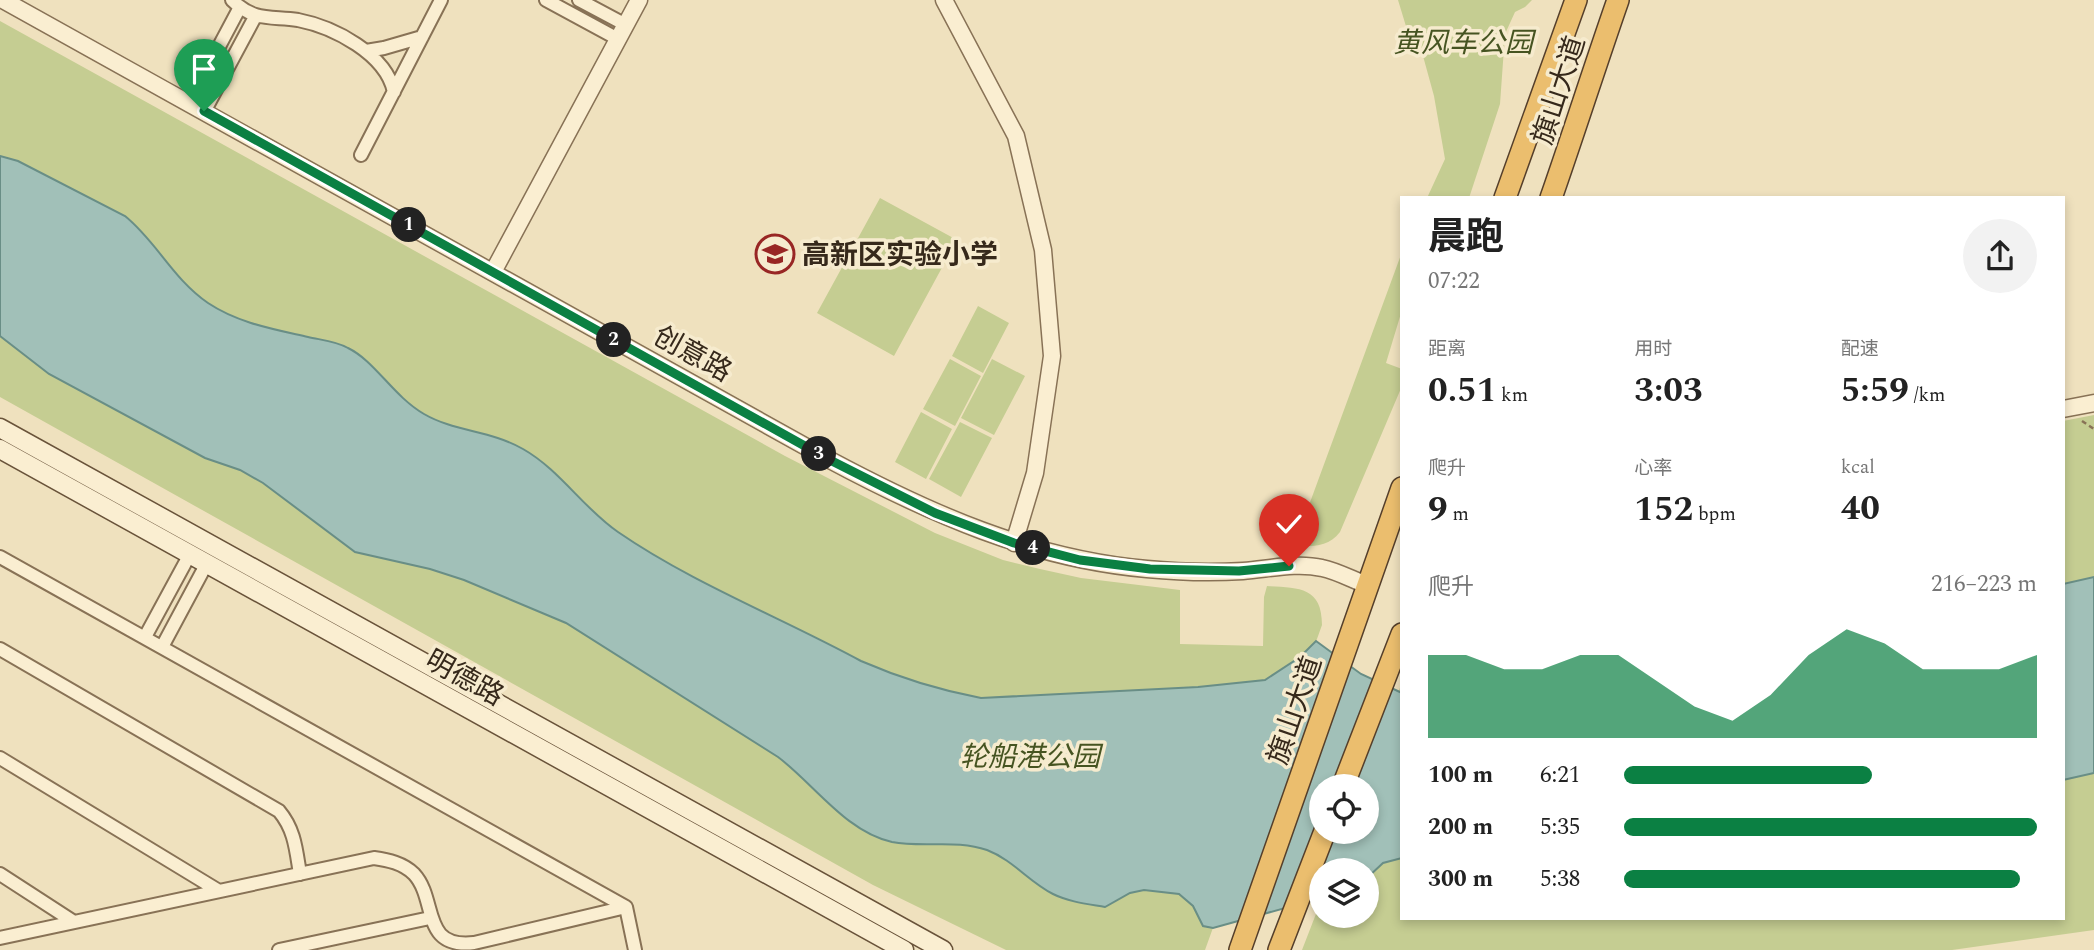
<!DOCTYPE html>
<html lang="zh">
<meta charset="utf-8">
<style>
body{margin:0;font-family:Spectral,"Noto Sans SC",serif;background:#f2f2f2;color:#222;height:100vh;display:flex;flex-direction:column;font-size:26px;white-space:nowrap}
*{box-sizing:border-box;margin:0}
p{font-size:23px;color:#767676}
.icon{flex:none;width:38px;height:38px;fill:none;stroke:currentColor;stroke-width:2;stroke-linecap:round;stroke-linejoin:round}
.map{position:relative;flex:1;overflow:hidden}
.sheet{position:absolute;left:1400px;top:196px;width:665px;height:724px;display:flex;flex-direction:column;background:#fff;border-radius:0px;box-shadow:0 4px 10px #0003}
.sheet>*{flex:none}
.controls{position:absolute;left:1309px;top:774px;display:grid;gap:14px}
.controls a{display:grid;place-items:center;width:70px;height:70px;border-radius:50%;background:#fff;box-shadow:0 4px 10px #0003;font-size:35px}
.pin{position:absolute;display:grid;place-items:center;width:60px;height:60px;color:#fff;margin:-72px -30px;border-radius:50% 50% 50% 0;rotate:-45deg;box-shadow:0 0 7px #0007}
.pin .icon{rotate:45deg}
.km{position:absolute;width:35px;height:35px;margin:-18px;border-radius:50%;background:#222;color:#fff;font-size:19px;line-height:35px;text-align:center}
.round{display:grid;place-items:center;flex:none;width:74px;height:74px;border-radius:37px;background:#f2f2f2}
.summary{display:flex;align-items:center;justify-content:space-between;height:119px;padding:0 28px}
h1{font-size:38px;font-weight:700;line-height:52px}
.stats{display:grid;grid-template-columns:repeat(3,1fr);gap:10px;height:119px;padding:7px 28px}
.stats div{display:grid;align-content:center}
.stats b{font-size:35px;font-weight:700}
.stats small{font-size:19px;font-weight:400}
.stats p{font-size:19px}
.chart{height:196px;padding:14px 28px}
.chart p{display:flex;justify-content:space-between}
.chart svg{width:100%;height:126px;margin-top:7px;fill:#0b8043;opacity:.7}
ul{padding:0 28px;list-style:none;font-size:23px}
li{display:grid;grid-template-columns:112px 84px 1fr;align-items:center;height:52px}
li i{height:18px;border-radius:9px;background:#0b8043}
.map>svg:first-child{display:block}
</style>
<div class="map">
<svg width="2094" height="950" viewBox="0 0 2094 950">
<rect width="100%" height="100%" fill="#efe1be"/>
<path fill="#c5cd92" d="M1398,0H1532L1525,7L1515,12L1505,34L1500,104L1469,198H1427L1445,159L1434,96L1420,45L1412,46Z
M0,21L785,456L935,533L1003,560L1040,569L1081,578L1180,590V644L1263,646L1264,597L1267,586C1298,588 1322,586 1322,625L1205,950H1006L873,885L0,397Z
M880,198L957,240L894,356L817,313Z
M1402,252V310L1386,363L1402,369V386L1340,532C1328,548 1312,546 1294,546Z
M978,306L1009,323L983,373L952,356Z
M950,359L981,376L955,426L923,409Z
M992,359L1025,376L994,435L961,418Z
M921,412L952,429L926,479L895,462Z
M2094,415V930L1952,950H1302L1321,901V915H1367L1365,786L1402,682V919H2063V421Z
M960,422L992,438L961,497L929,479Z"/>
<path fill="#a1c0b8" stroke="#698e86" stroke-width="2" fill-rule="evenodd" d="M0,156L18,161L125,216C157,242 172,278 208,303C238,323 273,329 308,337C321,340 336,341 348,348C375,361 393,396 424,414C455,432 490,430 523,449C560,470 583,508 618,532C692,583 782,618 861,661C900,678 939,690 981,698L1198,687L1265,680L1300,657L1316,641L1361,674L1402,693V858L1383,863L1367,878V870H1321V898L1213,928L1203,926L1193,906L1179,894L1144,890L1130,893L1105,907C1088,904 1069,902 1053,894C1029,882 1013,860 987,850C956,839 924,848 892,842C846,832 814,784 778,757L566,623L464,580L430,569L355,552L263,483L240,470L205,458L49,374L0,336ZM1321,786H1367V831H1321Z
M2094,577V773L2063,780V584Z"/>
<g fill="none" stroke-linecap="round" stroke-linejoin="round">
<defs>
<path id="minor" d="M232,0C254,22 271,16 298,20C334,27 386,54 394,92
M546,0L618,39
M579,0L626,25
M366,51L384,48L422,37
M189,103L240,7
M204,112L256,15
M361,155L441,0
M0,557L626,907L635,950
M145,637L190,554
M162,647L207,563
M0,649L279,811C295,830 296,850 300,874
M0,758L219,891
M0,874L74,922
M0,938L374,858C388,860 403,863 414,874C438,900 420,949 474,943L626,907
M279,950L430,918"/>
<path id="tertiary" d="M3,0L828,459C929,513 1031,559 1147,569C1178,572 1212,573 1243,571C1269,569 1297,562 1322,568C1337,571 1353,580 1367,585
M944,0L1016,136L1043,250L1052,356L1035,473L1014,543
M493,272L639,0
M2063,409L2094,403"/>
<path id="secondary" d="M0,428L943,950
M0,449L904,950"/>
<path id="trunk" d="M1505,198L1576,0
M1551,198C1574,132 1595,66 1618,0
M1343,786L1402,634
M1240,950L1402,488
M1279,950L1325,831"/>
</defs>
<use href="#minor" stroke="#887256" stroke-width="16"/>
<use href="#tertiary" stroke="#887256" stroke-width="19"/>
<use href="#secondary" stroke="#69533a" stroke-width="21"/>
<use href="#trunk" stroke="#553f2b" stroke-width="24"/>
<path stroke="#887256" stroke-width="2.5" stroke-dasharray="5 3.5" stroke-linecap="butt" d="M2082,421L2094,429"/>
<use href="#minor" stroke="#faeed1" stroke-width="12"/>
<use href="#tertiary" stroke="#faeed1" stroke-width="16"/>
<use href="#secondary" stroke="#faeed1" stroke-width="18"/>
<use href="#trunk" stroke="#ebbe6e" stroke-width="21"/>
</g>
<g fill="none" stroke-linecap="round" stroke-linejoin="round">
<defs>
<path id="route" d="M204,111L828,459L935,513L1014,543L1080,560L1150,569L1239,571L1289,566"/>
</defs>
<use href="#route" stroke="#fff" stroke-width="14"/>
<use href="#route" stroke="#0b8043" stroke-width="9"/>
</g>
<defs>
<symbol id="school-ring" viewBox="-11 -11 22 22"><circle r="9.5" fill="#f6ebce" stroke="#982624" stroke-width="1.5"/><path d="M0-5L7-2L0 1L-7-2ZM-4 1L0 2.5L4 1V4Q0 6-4 4Z" fill="#982624"/></symbol>
</defs>
<g fill-rule="evenodd">
<use href="#school-ring" x="753" y="232" width="44" height="44"/>
</g>
<g text-anchor="middle" stroke-width="7" stroke-linejoin="round" paint-order="stroke">
<g font-size="28" font-style="italic" fill="#465421" stroke="#f6ebce">
<text x="1463" y="52">黄风车公园</text>
<text x="1030" y="766">轮船港公园</text>
</g>
<g font-size="28" fill="#36291b" stroke="#f6ebce">
<text transform="translate(1558 90) rotate(-72)" y="10">旗山大道</text>
<text transform="translate(693 353) rotate(29)" y="10">创意路</text>
<text transform="translate(465 677) rotate(29)" y="10">明德路</text>
<text transform="translate(1294 710) rotate(-71)" y="10">旗山大道</text>
</g>
<g font-size="28" font-weight="bold" fill="#36291b" stroke="#f6ebce" text-anchor="start">
<text x="802" y="264">高新区实验小学</text>
</g>
</g>
</svg>
<div class="controls">
<a><svg class="icon" aria-label="locate" viewBox="0 0 24 24"><circle cx="12" cy="12" r="6"/><path d="M12 2v4M12 18v4M2 12h4M18 12h4"/></svg></a>
<a><svg class="icon" aria-label="layers" viewBox="0 0 24 24"><path d="M12 4l9 5-9 5-9-5zM3 14l9 5 9-5"/></svg></a>
</div>
<div class="pin" style="left:204px;top:111px;background:#1e9e55"><svg class="icon" aria-label="arrive" viewBox="0 0 24 24"><path d="M6 21V4h12l-3 4 3 4H6"/></svg></div>
<div class="pin" style="left:1289px;top:566px;background:#d93025"><svg class="icon" aria-label="check" viewBox="0 0 24 24"><path d="M5 12l5 5 9-10"/></svg></div>
<b class="km" style="left:409px;top:225px">1</b>
<b class="km" style="left:614px;top:340px">2</b>
<b class="km" style="left:819px;top:454px">3</b>
<b class="km" style="left:1033px;top:548px">4</b>
<section class="sheet">
<div class="summary"><div><h1>晨跑</h1><p>07:22</p></div><a class="round"><svg class="icon" aria-label="share" viewBox="0 0 24 24"><path d="M12 15V3M7 8l5-5 5 5M5 13v7h14v-7"/></svg></a></div>
<div class="stats">
<div><p>距离</p><b>0.51<small> km</small></b></div>
<div><p>用时</p><b>3:03</b></div>
<div><p>配速</p><b>5:59<small> /km</small></b></div>
</div>
<div class="stats">
<div><p>爬升</p><b>9<small> m</small></b></div>
<div><p>心率</p><b>152<small> bpm</small></b></div>
<div><p>kcal</p><b>40</b></div>
</div>
<div class="chart"><p><span>爬升</span>216–223 m</p>
<svg viewBox="0 0 160 44" preserveAspectRatio="none"><path d="M0 44V15L10 15L20 20L30 20L40 15L50 15L60 24L70 33L80 38L90 29L100 15L110 6L120 11L130 20L140 20L150 20L160 15V44z"/></svg>
</div>
<ul>
<li><b>100 m</b>6:21<i style="width:60%"></i></li>
<li><b>200 m</b>5:35<i style="width:100%"></i></li>
<li><b>300 m</b>5:38<i style="width:96%"></i></li>
</ul>
</section>
</div>
